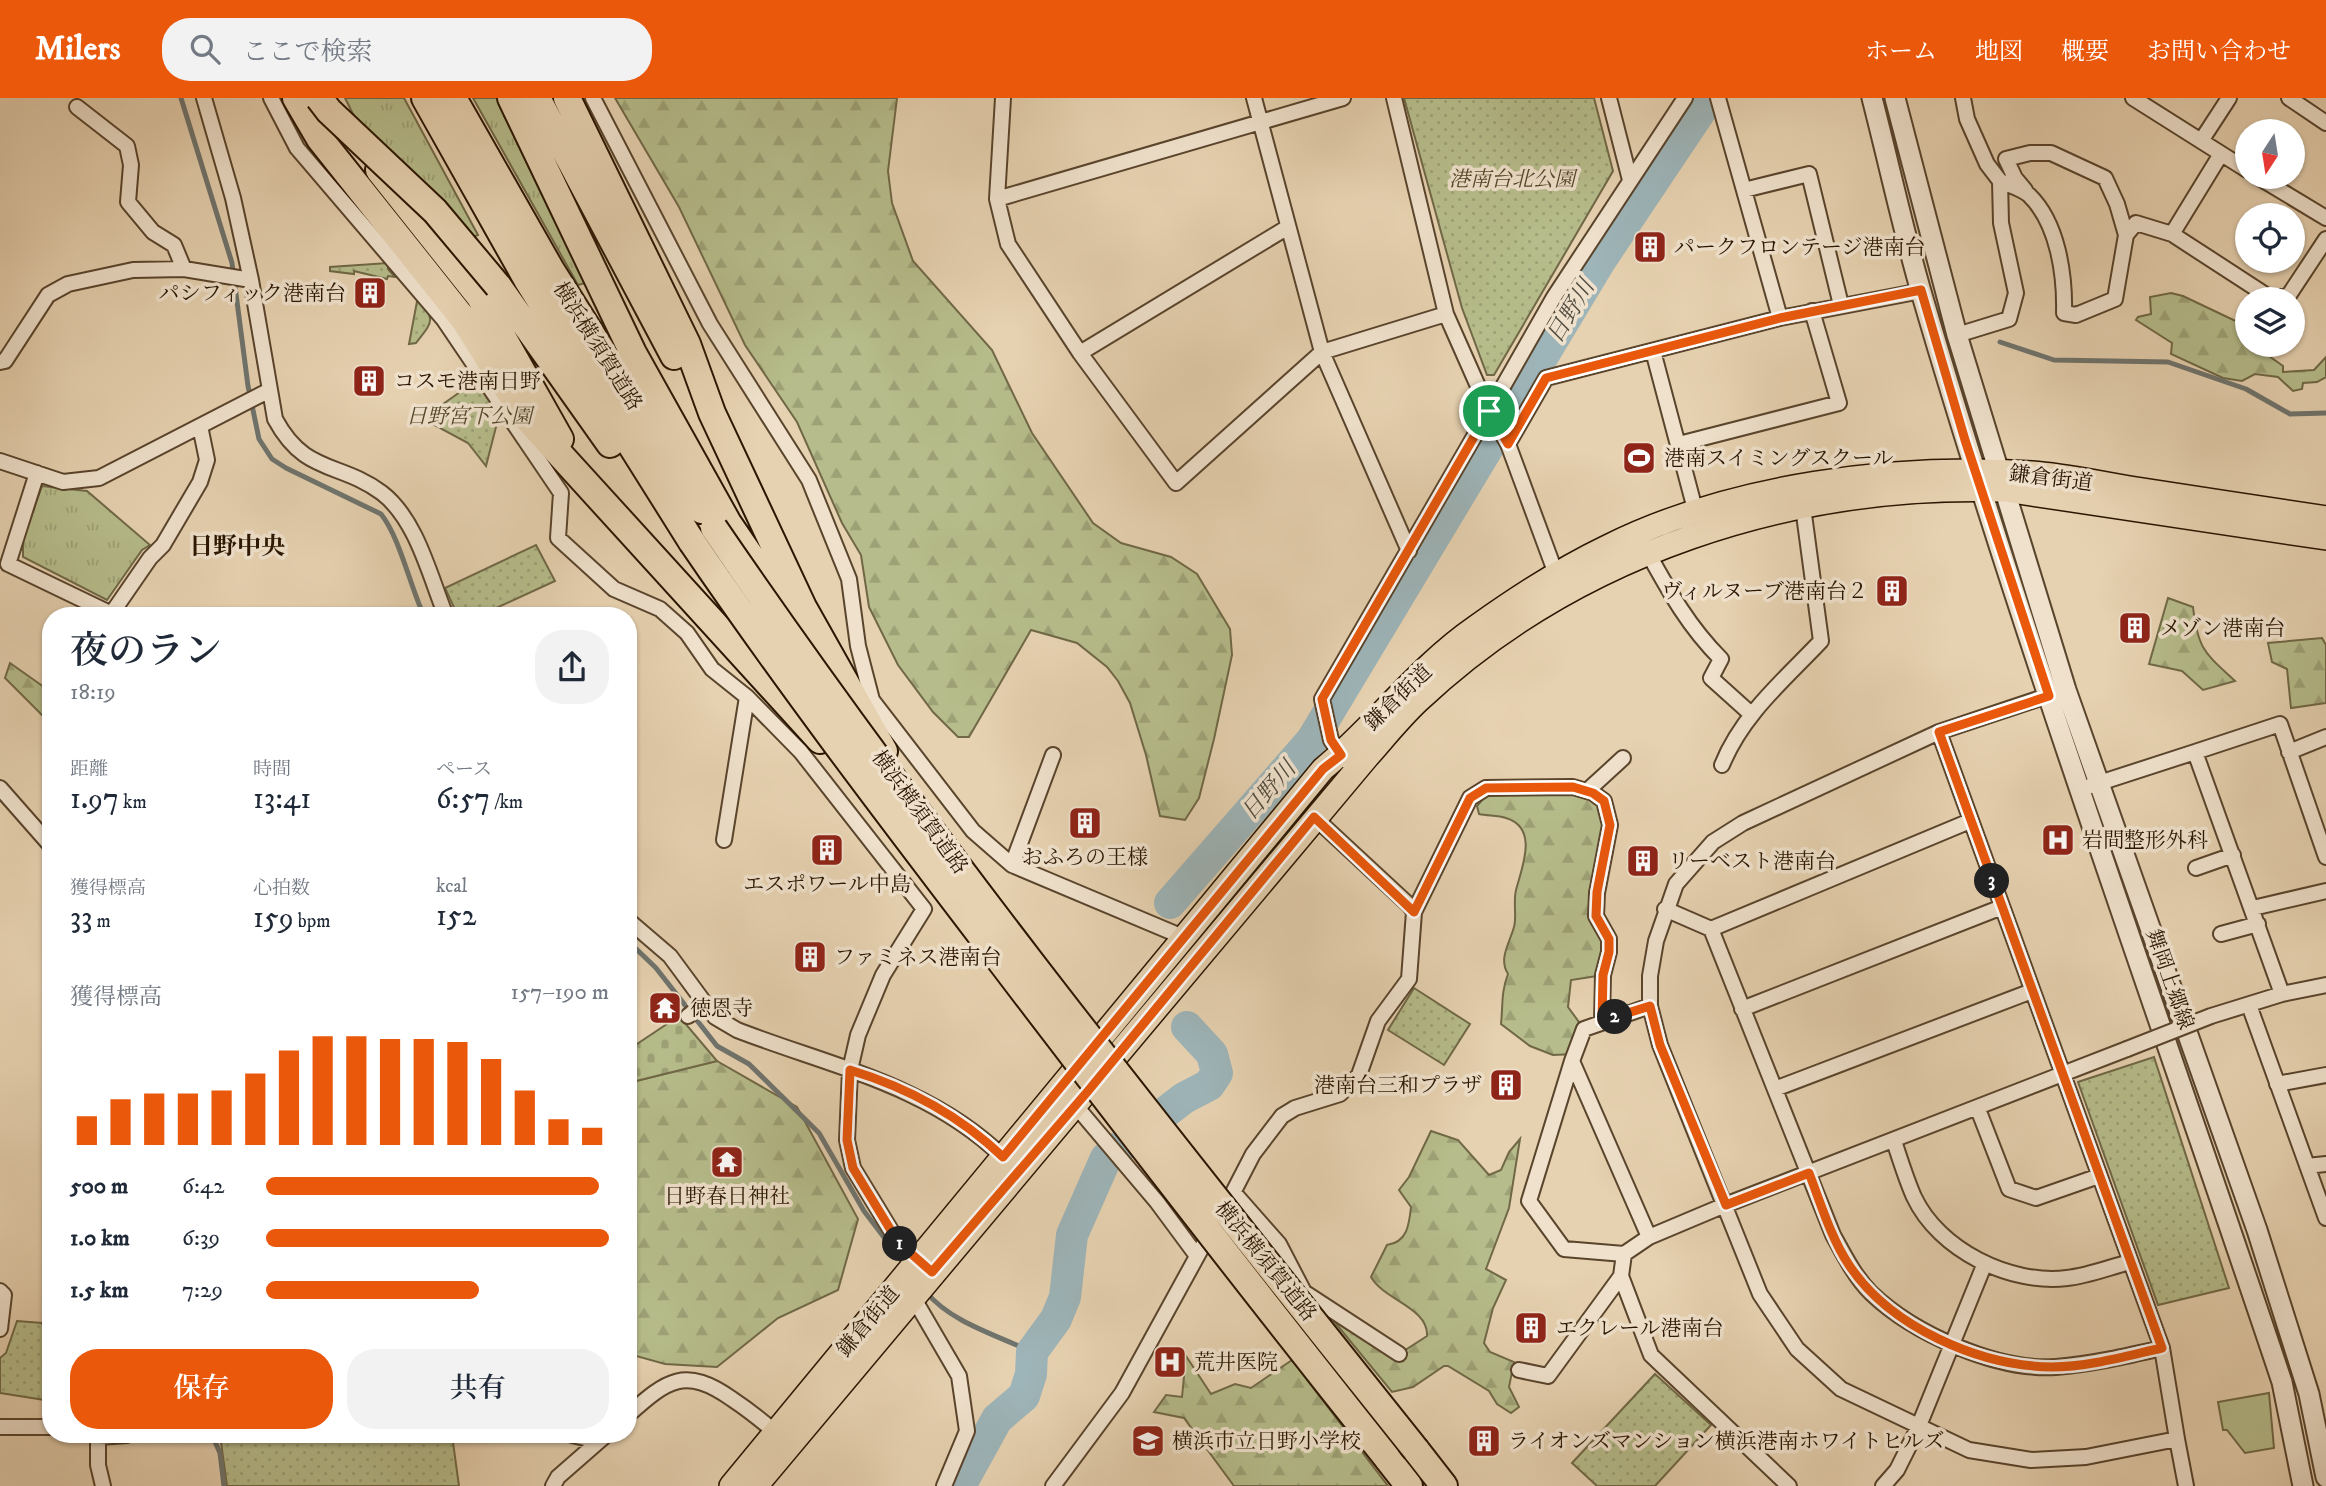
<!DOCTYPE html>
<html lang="ja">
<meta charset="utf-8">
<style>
body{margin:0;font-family:"IM FELL DW Pica","Noto Serif JP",serif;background:#f2f2f3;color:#1f2937;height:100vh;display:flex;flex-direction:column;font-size:26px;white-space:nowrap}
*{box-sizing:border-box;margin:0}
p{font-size:23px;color:#747a83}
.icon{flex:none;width:38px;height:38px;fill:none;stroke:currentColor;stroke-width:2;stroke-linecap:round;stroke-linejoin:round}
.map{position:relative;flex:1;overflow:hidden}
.drawer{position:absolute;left:42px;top:509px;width:595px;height:836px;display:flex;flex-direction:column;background:#fff;border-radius:28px;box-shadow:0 2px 5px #0004}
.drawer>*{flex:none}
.needle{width:46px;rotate:192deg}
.buttons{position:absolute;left:2235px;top:21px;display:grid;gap:14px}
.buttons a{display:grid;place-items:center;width:70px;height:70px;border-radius:50%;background:#fff;box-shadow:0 2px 5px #0004;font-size:35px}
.pin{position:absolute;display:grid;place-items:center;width:60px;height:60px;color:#fff;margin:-30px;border:4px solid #fff;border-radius:50%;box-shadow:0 2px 7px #0007}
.km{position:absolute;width:35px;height:35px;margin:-18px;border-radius:50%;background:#222;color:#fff;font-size:19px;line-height:35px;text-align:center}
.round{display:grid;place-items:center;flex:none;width:74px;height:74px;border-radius:28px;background:#f2f2f3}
.head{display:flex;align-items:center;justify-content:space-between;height:119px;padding:0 28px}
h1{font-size:38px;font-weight:600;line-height:52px}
.stats{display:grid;grid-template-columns:repeat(3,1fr);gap:10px;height:119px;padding:7px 28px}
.stats div{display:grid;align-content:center}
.stats b{font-size:30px;font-weight:600}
.stats small{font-size:19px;font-weight:400}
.stats p{font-size:19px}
.chart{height:196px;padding:14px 28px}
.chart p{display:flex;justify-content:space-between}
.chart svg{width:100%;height:126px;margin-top:7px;stroke:#ea580c;stroke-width:6}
.primary-button{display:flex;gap:14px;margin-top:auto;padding:14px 28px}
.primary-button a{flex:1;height:80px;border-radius:28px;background:#ea580c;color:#fff;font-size:28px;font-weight:600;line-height:80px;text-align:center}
.primary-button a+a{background:#f2f2f3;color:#1f2937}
ul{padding:0 28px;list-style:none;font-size:23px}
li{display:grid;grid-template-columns:112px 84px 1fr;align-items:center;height:52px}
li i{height:18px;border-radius:9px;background:#ea580c}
header{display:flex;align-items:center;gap:42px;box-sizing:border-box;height:98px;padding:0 35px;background:#ea580c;color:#fff}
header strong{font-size:33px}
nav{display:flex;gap:38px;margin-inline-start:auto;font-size:24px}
.search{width:490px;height:63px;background:#f2f2f3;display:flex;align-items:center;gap:18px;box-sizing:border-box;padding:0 24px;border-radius:28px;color:#747a83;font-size:26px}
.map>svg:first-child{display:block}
</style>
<header>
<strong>Milers</strong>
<div class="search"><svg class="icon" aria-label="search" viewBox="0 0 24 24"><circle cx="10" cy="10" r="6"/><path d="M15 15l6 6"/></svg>ここで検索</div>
<nav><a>ホーム</a><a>地図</a><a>概要</a><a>お問い合わせ</a></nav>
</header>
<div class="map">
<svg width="2326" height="1388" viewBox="0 0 2326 1388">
<defs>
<pattern id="grass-tufts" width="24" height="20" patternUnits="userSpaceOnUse" patternTransform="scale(1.75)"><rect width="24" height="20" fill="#b6bc8b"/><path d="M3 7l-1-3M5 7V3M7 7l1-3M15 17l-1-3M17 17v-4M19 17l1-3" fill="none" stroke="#9da176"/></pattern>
<pattern id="forest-firs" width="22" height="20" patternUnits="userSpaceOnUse" patternTransform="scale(1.75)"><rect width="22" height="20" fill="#b6bc8b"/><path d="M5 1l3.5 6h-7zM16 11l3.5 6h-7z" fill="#9da176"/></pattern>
<pattern id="cemetery-stones" width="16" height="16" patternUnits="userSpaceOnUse" patternTransform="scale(1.75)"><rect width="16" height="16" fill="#b6bc8b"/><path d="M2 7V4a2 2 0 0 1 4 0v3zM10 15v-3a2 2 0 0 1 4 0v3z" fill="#9da176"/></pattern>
<pattern id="park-dots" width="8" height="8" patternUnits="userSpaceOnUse" patternTransform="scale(1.75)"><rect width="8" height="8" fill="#b6bc8b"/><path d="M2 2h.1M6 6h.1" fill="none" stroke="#9da176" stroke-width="1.8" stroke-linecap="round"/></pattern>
</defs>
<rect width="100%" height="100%" fill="#e6d1b0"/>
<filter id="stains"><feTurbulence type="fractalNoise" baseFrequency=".00286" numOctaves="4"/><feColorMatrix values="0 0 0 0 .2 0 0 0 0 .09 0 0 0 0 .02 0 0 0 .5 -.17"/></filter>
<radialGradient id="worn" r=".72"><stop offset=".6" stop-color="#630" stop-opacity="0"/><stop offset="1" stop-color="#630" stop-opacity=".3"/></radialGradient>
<path fill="url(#grass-tufts)" stroke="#706846" stroke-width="2" d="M345,0H404L478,137L451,148L426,119L354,18Z
M473,0H503L585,185L578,187Z
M42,388L87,393L150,447L142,452L107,502L23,459V441Z"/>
<path fill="url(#forest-firs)" stroke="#706846" stroke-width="2" d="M615,0H897L888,73L892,105L913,163L992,252L1032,335L1093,425L1121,445L1171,459L1197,476L1230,531L1232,557L1214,641L1199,700L1185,722L1160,718L1146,657L1130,605L1118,583L1107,569L1077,545L1031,532L969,639H958L933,614L898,567L869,509L861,457L842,425L797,324L745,247L679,109Z
M2171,195L2183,198L2244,227L2247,247H2258L2259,251L2283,268V274L2314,272L2326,259V279L2317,284L2303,285L2302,291L2293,293L2278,279L2255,276L2242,283L2223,280L2171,256L2172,245L2136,222L2138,219L2151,216L2150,199Z
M2168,500L2193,509C2198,552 2205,555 2235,583L2203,592L2182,573L2149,566Z
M2322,540L2326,547V605L2291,610L2287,571L2272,564L2268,545Z
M10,565L51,594V626L5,580Z
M1573,689L1608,714L1597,795L1609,841L1603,877L1571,882L1568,909L1584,931L1575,956L1553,957L1530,948L1501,926C1503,907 1501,894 1508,876C1498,861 1510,844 1514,829C1517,819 1513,804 1516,792C1522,769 1539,730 1506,720C1498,717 1488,718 1479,716L1477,708L1488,695Z
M717,963L797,1009L858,1121L838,1192L778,1220L717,1269L665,1266L636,1258L628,1245V985Z
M1431,1033L1458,1042L1489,1077L1501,1072L1509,1054L1520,1041L1509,1110L1486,1171L1506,1182L1493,1210L1484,1245L1490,1254L1514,1264L1509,1289L1519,1309L1511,1315L1497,1306L1489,1293L1448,1268H1444L1413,1289L1392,1294L1323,1210L1399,1256L1427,1238C1429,1210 1384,1202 1371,1179L1387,1147C1407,1144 1409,1128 1411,1109L1399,1092L1409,1079Z
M1186,1258L1211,1296L1235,1286L1251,1290L1292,1262L1388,1388H1234L1184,1320L1154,1314L1166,1297L1182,1299Z"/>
<path fill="url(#cemetery-stones)" stroke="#706846" stroke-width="2" d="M679,918L717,963L628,985V952Z"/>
<path fill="url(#park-dots)" stroke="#706846" stroke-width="2" d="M1404,0H1594L1613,73L1494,277H1487L1462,210Z
M388,165V171L395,179L388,178L387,181L354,173V176L330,173V169Z
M418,198C435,223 434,222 416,245L409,246Z
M473,279L502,321L497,325L486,368L468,345L425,322L426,318L460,294V288Z
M536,447L555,483L479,518H458L445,490Z
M1414,890L1470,926L1444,967L1388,932Z
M2154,959L2229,1190L2158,1207L2078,984Z
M17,1223L42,1225L51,1245V1303L0,1295V1260L6,1255Z
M1655,1276L1711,1327L1655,1388H1597L1572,1365Z
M220,1337H452L459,1388H227Z"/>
<path fill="#b6bc8b" stroke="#706846" stroke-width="2" d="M2269,1295L2274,1350L2245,1355L2227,1332H2223L2218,1304Z"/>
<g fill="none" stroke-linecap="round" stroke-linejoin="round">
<path stroke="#6f746e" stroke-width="5" d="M181,0L232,165L248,288L259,341L272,361L286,370L381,416C400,440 410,488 424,518
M2000,244L2054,262L2168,264L2246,291L2290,316L2326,315
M628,843L656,870L717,948L749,966L819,1035L864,1113L905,1167
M926,1194C952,1225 997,1237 1032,1254
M212,1337L220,1355L224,1388"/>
<path stroke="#9db4b8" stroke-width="32" d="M1170,805L1312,642L1600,163L1709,0
M960,1388L997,1321L1024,1298L1031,1276L1032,1254L1056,1221L1065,1199L1072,1137L1106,1060L1184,1000L1209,987L1217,975L1212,956L1187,929"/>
<defs>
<path id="minor" d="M204,0L233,100L251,182L275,321C305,377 339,363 382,395C417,422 430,479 446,518
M271,0L297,50L444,222L561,395L558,440L614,491L660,511L687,535L712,571L747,599L801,654L924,811L883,877L858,937L850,972L847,1042L853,1070L898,1144L924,1167
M593,0L710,226L809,382L849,481L858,548L872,602L973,733L1012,767
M1003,0L997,101L1343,0
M1254,0L1322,254L1409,453
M1609,0L1630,82
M1718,0L1780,220
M2133,0L2247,72
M2289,0L2326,25
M77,9L127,48L131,67L128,104L153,134L174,147L184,171
M2201,43L2229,0
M2221,56L2172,136L2272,201
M2258,79L2326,120
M2000,83C2009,87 2022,91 2029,97C2058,125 2065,177 2064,215L2076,217L2115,201L2126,137L2136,125L2172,136
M1744,92L1809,76L1841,207
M2025,92L2015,80L2006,61L2030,55H2051L2105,80L2117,106L2126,137
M997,101L1008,146L1080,255L1176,385L1322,254L1446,216
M2274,201L2289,197L2326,141
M1957,237L2009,221L2016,195L2001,125L2000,83L1987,66L1967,21L1963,0
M1653,253L1696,415
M1080,255L1288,129
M0,264L5,263L48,197L68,186L133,172L184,171L251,182
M1508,346L1546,280L1780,220L1921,193
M1679,346L1839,305L1812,213
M0,363L63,384L99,380L270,292
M37,375L8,466L116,518
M1648,455C1670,495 1689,529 1721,561L1711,580L1751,616
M1556,476L1508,346L1489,313L1554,199L1685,0
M112,515L150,460L163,447L200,384L207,362L200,328
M2056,595L1939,634L1743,725L1713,744L1676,786L1656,843L1650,878V908L1660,947L1760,1196L1797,1251L1841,1291L1969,1352L2031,1362L2086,1359L2177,1341L2186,1388
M1939,634L2162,1250L2177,1341
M2289,654L2326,639
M1053,657L1012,767L1183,839
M1344,662L1331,642L1322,601L1489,313L1446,216L1394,0
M1722,667C1742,617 1784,582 1821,543L1803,409
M2090,688L2195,654
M0,690L51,748
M1587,693L1623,660
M724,742L747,599
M2196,770L2233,757
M2253,810L2326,793
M1665,811L1711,831L1833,1137C1844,1157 1855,1179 1871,1195C1914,1236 1997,1273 2056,1269C2092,1266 2127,1258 2162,1250
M1414,814L1470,700L1486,690L1573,689L1593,695L1604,703L1610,727L1597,795L1596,818L1609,841V854L1603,877L1602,923
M628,822L670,858L715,919L737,932C830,968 929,987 1003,1059
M1711,831L1970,723
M2221,836L2258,826
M2282,896L2195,654L2280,626L2326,759
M2249,907L2326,1120
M1742,911L2002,809
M688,918L704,906
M2211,918L2282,896L2326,887
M1572,963L1584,931L1650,908
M2277,986L2326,977
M1775,991L2032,893
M1075,1007L1157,1104L1197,1158
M1978,1011L2009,1091L2036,1100L2099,1078
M1894,1043C1900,1061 1906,1081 1914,1099C1939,1152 2010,1187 2067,1180C2088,1178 2110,1169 2130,1164
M2307,1068L2326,1066
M1234,1095L1279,1146L1304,1194L1399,1256
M1223,1114L1253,1056L1282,1018L1295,1010L1340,996L1359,977L1378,923L1409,881L1414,814L1410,808L1314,719
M1624,1156L1564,1151L1529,1103L1572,963L1649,1139
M0,1193L4,1197L0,1231
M913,1199L959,1278L967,1333L944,1388
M1519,1272L1548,1278L1621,1178
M628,1317C667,1282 685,1268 732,1301C747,1311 761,1322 775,1334
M0,1329H51
M98,1337V1367L103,1388
M572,1337L598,1343
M98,1339L127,1337
M553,1388L558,1379L606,1337
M1053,1388L1122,1295L1212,1131
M1789,1388L1651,1257L1621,1178L1624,1156L1649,1139L1725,1107L2127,951
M1883,1388L1897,1372L1918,1330L1985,1165"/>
<path id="tertiary" d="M1872,0C1889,66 1903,132 1922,197C2029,563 2161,922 2282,1284L2303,1388
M1895,0L1957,237L2066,592L2257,1132L2309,1296L2326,1379"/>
<path id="primary" d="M731,1388L1323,671C1376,627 1418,569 1476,529C1518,499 1561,471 1607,449C1731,387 1896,366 2032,375C2064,377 2098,385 2130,390C2195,400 2261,410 2326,420
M756,1388L1368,658C1384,640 1400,620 1418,603C1575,455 1791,385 2005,392L2326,440"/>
<path id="motorway" d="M296,0L320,41L465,223L524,317L820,642
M425,0L528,183L692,444
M453,0L551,172L702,412
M511,0L633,255L728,425L797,526
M537,0L674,258
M567,0L687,246L712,315L803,509L884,653
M379,72L480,199L560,341
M498,188L610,346
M1416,1352L1444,1388
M1387,1360L1409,1388"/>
</defs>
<use href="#minor" stroke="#59442c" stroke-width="18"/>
<use href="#tertiary" stroke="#59442c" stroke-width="23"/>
<use href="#primary" stroke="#2a1500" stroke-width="26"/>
<use href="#motorway" stroke="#2a1500" stroke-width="30"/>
<use href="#minor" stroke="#efe1cc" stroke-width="14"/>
<use href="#tertiary" stroke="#efe1cc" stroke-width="19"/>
<use href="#primary" stroke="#e6d1b0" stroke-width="23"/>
<use href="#motorway" stroke="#e6d1b0" stroke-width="26"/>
<defs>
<path id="minor-bridge" d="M2127,951L2211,918"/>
<path id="motorway-bridge" d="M319,0L329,13L435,113L498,188
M714,430C932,749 1176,1051 1416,1352
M692,444C784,579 883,709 983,840C1116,1015 1250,1188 1387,1360"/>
</defs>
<use href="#minor-bridge" stroke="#59442c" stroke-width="18" stroke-linecap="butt"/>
<use href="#motorway-bridge" stroke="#2a1500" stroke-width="30" stroke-linecap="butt"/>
<use href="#minor-bridge" stroke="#efe1cc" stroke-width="14"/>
<use href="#motorway-bridge" stroke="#e6d1b0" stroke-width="26"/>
</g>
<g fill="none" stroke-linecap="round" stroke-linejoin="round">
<defs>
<path id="route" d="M1921,192L1965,342L2049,598L1939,634L2162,1250C2126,1258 2088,1269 2052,1269C1979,1268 1890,1229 1849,1167C1831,1140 1821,1106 1809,1075L1726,1107L1660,947L1650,908L1602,923L1603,877L1609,854V841L1596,818L1597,794L1610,727L1604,703L1593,695L1573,689L1486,690L1470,700L1414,814L1314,719L1088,993L932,1174L898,1144L853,1070L847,1042L850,972C909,990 959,1017 1003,1059L1323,671L1341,657L1331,642L1322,601L1489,313L1508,346L1546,280L1780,220Z"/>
</defs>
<use href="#route" stroke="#fff" stroke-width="14"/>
<use href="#route" stroke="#ea580c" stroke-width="9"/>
</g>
<defs>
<symbol id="building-square" viewBox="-11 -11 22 22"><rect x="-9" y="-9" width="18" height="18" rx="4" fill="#8f2418" stroke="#efe1cc"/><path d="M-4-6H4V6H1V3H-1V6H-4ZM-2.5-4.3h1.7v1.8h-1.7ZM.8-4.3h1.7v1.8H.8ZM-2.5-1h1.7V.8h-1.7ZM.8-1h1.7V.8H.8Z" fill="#fff"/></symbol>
<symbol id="stadium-square" viewBox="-11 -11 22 22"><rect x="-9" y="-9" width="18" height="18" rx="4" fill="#8f2418" stroke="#efe1cc"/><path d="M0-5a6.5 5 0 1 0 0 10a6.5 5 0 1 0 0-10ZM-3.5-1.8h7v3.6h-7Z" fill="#fff"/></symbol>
<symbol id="hospital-square" viewBox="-11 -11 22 22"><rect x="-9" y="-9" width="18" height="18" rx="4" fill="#8f2418" stroke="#efe1cc"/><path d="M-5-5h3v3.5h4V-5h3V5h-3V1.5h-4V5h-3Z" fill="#fff"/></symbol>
<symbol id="temple-square" viewBox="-11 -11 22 22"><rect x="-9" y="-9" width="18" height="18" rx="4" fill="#8f2418" stroke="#efe1cc"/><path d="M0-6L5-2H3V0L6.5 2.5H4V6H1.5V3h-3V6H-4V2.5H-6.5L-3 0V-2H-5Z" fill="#fff"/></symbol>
<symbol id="school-square" viewBox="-11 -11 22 22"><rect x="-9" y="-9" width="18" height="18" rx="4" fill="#8f2418" stroke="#efe1cc"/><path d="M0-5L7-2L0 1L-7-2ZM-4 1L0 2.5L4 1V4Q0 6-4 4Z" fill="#fff"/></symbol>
</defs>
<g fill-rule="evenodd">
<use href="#building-square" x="1631" y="130" width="38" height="38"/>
<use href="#building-square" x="351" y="176" width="38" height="38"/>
<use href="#building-square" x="350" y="264" width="38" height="38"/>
<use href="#stadium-square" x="1620" y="341" width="38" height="38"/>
<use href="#building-square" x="1873" y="474" width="38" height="38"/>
<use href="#building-square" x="2116" y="511" width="38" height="38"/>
<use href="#building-square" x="1066" y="706" width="38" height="38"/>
<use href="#hospital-square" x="2039" y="723" width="38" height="38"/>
<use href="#building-square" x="808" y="733" width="38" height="38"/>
<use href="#building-square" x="1624" y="744" width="38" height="38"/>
<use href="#building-square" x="791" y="840" width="38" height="38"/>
<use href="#temple-square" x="646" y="891" width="38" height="38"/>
<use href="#building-square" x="1487" y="968" width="38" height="38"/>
<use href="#temple-square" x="708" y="1045" width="38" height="38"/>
<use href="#building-square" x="1512" y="1211" width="38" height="38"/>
<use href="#hospital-square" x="1151" y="1245" width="38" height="38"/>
<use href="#school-square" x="1129" y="1324" width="38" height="38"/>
<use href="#building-square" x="1465" y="1324" width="38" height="38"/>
</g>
<g text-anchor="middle" stroke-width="7" stroke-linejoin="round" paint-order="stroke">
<g font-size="21" font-style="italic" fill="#54472a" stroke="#efe1cc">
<text x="1512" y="88">港南台北公園</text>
<text x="469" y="325">日野宮下公園</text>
</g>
<g font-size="21" fill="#2a1500" stroke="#efe1cc" text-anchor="start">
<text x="1674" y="156">パークフロンテージ港南台</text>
<text x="346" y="202" text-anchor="end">パシフィック港南台</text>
<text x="394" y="290">コスモ港南日野</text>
<text x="1664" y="367">港南スイミングスクール</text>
<text x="1868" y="500" text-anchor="end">ヴィルヌーブ港南台２</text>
<text x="2160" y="537">メゾン港南台</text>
<text x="2082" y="749">岩間整形外科</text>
<text x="1085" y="766" text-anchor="middle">おふろの王様</text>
<text x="1668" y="770">リーベスト港南台</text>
<text x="827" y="793" text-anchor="middle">エスポワール中島</text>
<text x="834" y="866">ファミネス港南台</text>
<text x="690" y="917">徳恩寺</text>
<text x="1482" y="994" text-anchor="end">港南台三和プラザ</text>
<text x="727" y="1105" text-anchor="middle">日野春日神社</text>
<text x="1556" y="1237">エクレール港南台</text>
<text x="1194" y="1271">荒井医院</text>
<text x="1172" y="1350">横浜市立日野小学校</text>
<text x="1508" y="1350">ライオンズマンション横浜港南ホワイトヒルズ</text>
</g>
<g font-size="21" fill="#2a1500" stroke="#efe1cc">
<text transform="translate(598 248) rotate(58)" y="7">横浜横須賀道路</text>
<text transform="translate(2051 380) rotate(7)" y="7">鎌倉街道</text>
<text transform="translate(1398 599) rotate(-44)" y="7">鎌倉街道</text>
<text transform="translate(920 714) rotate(54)" y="7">横浜横須賀道路</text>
<text transform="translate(2170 881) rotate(71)" y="7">舞岡上郷線</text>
<text transform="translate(1266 1163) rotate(51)" y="7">横浜横須賀道路</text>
<text transform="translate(868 1223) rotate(-50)" y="7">鎌倉街道</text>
</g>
<g font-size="23" font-style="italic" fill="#524d40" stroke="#efe1cc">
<text transform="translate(1570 213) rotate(-59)" y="8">日野川</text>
<text transform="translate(1268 692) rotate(-49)" y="8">日野川</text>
</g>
<g font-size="24" font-weight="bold" fill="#2a1500" stroke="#efe1cc">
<text x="237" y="456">日野中央</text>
</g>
</g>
<rect width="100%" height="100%" filter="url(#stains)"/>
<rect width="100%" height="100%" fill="url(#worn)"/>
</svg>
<div class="buttons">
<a><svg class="needle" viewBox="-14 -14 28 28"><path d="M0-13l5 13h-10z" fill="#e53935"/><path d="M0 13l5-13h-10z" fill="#747a83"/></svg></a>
<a><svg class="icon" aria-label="locate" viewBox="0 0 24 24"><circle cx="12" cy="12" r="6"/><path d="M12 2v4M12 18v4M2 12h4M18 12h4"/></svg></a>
<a><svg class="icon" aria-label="layers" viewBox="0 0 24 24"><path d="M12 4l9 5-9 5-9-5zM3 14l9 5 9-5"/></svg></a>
</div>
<div class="pin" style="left:1489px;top:313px;background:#1e9e55"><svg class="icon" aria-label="arrive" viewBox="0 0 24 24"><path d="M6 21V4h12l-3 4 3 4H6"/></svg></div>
<b class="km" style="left:900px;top:1146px">1</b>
<b class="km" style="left:1615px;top:919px">2</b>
<b class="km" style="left:1992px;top:783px">3</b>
<section class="drawer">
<div class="head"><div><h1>夜のラン</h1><p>18:19</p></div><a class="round"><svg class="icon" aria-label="share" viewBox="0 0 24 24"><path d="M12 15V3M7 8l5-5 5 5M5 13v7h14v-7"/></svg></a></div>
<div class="stats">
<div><p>距離</p><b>1.97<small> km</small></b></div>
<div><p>時間</p><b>13:41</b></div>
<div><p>ペース</p><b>6:57<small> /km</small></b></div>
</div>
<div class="stats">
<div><p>獲得標高</p><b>33<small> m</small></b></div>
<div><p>心拍数</p><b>159<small> bpm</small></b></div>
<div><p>kcal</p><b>152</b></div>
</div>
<div class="chart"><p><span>獲得標高</span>157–190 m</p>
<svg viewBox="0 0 160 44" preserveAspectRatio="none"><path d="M5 44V34M15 44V28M25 44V26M35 44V26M45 44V25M55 44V19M65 44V11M75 44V6M85 44V6M95 44V7M105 44V7M115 44V8M125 44V14M135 44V25M145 44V35M155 44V38"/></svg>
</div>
<ul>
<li><b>500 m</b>6:42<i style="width:97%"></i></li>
<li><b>1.0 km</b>6:39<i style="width:100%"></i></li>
<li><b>1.5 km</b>7:29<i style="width:62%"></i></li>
</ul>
<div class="primary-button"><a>保存</a><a>共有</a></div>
</section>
</div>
